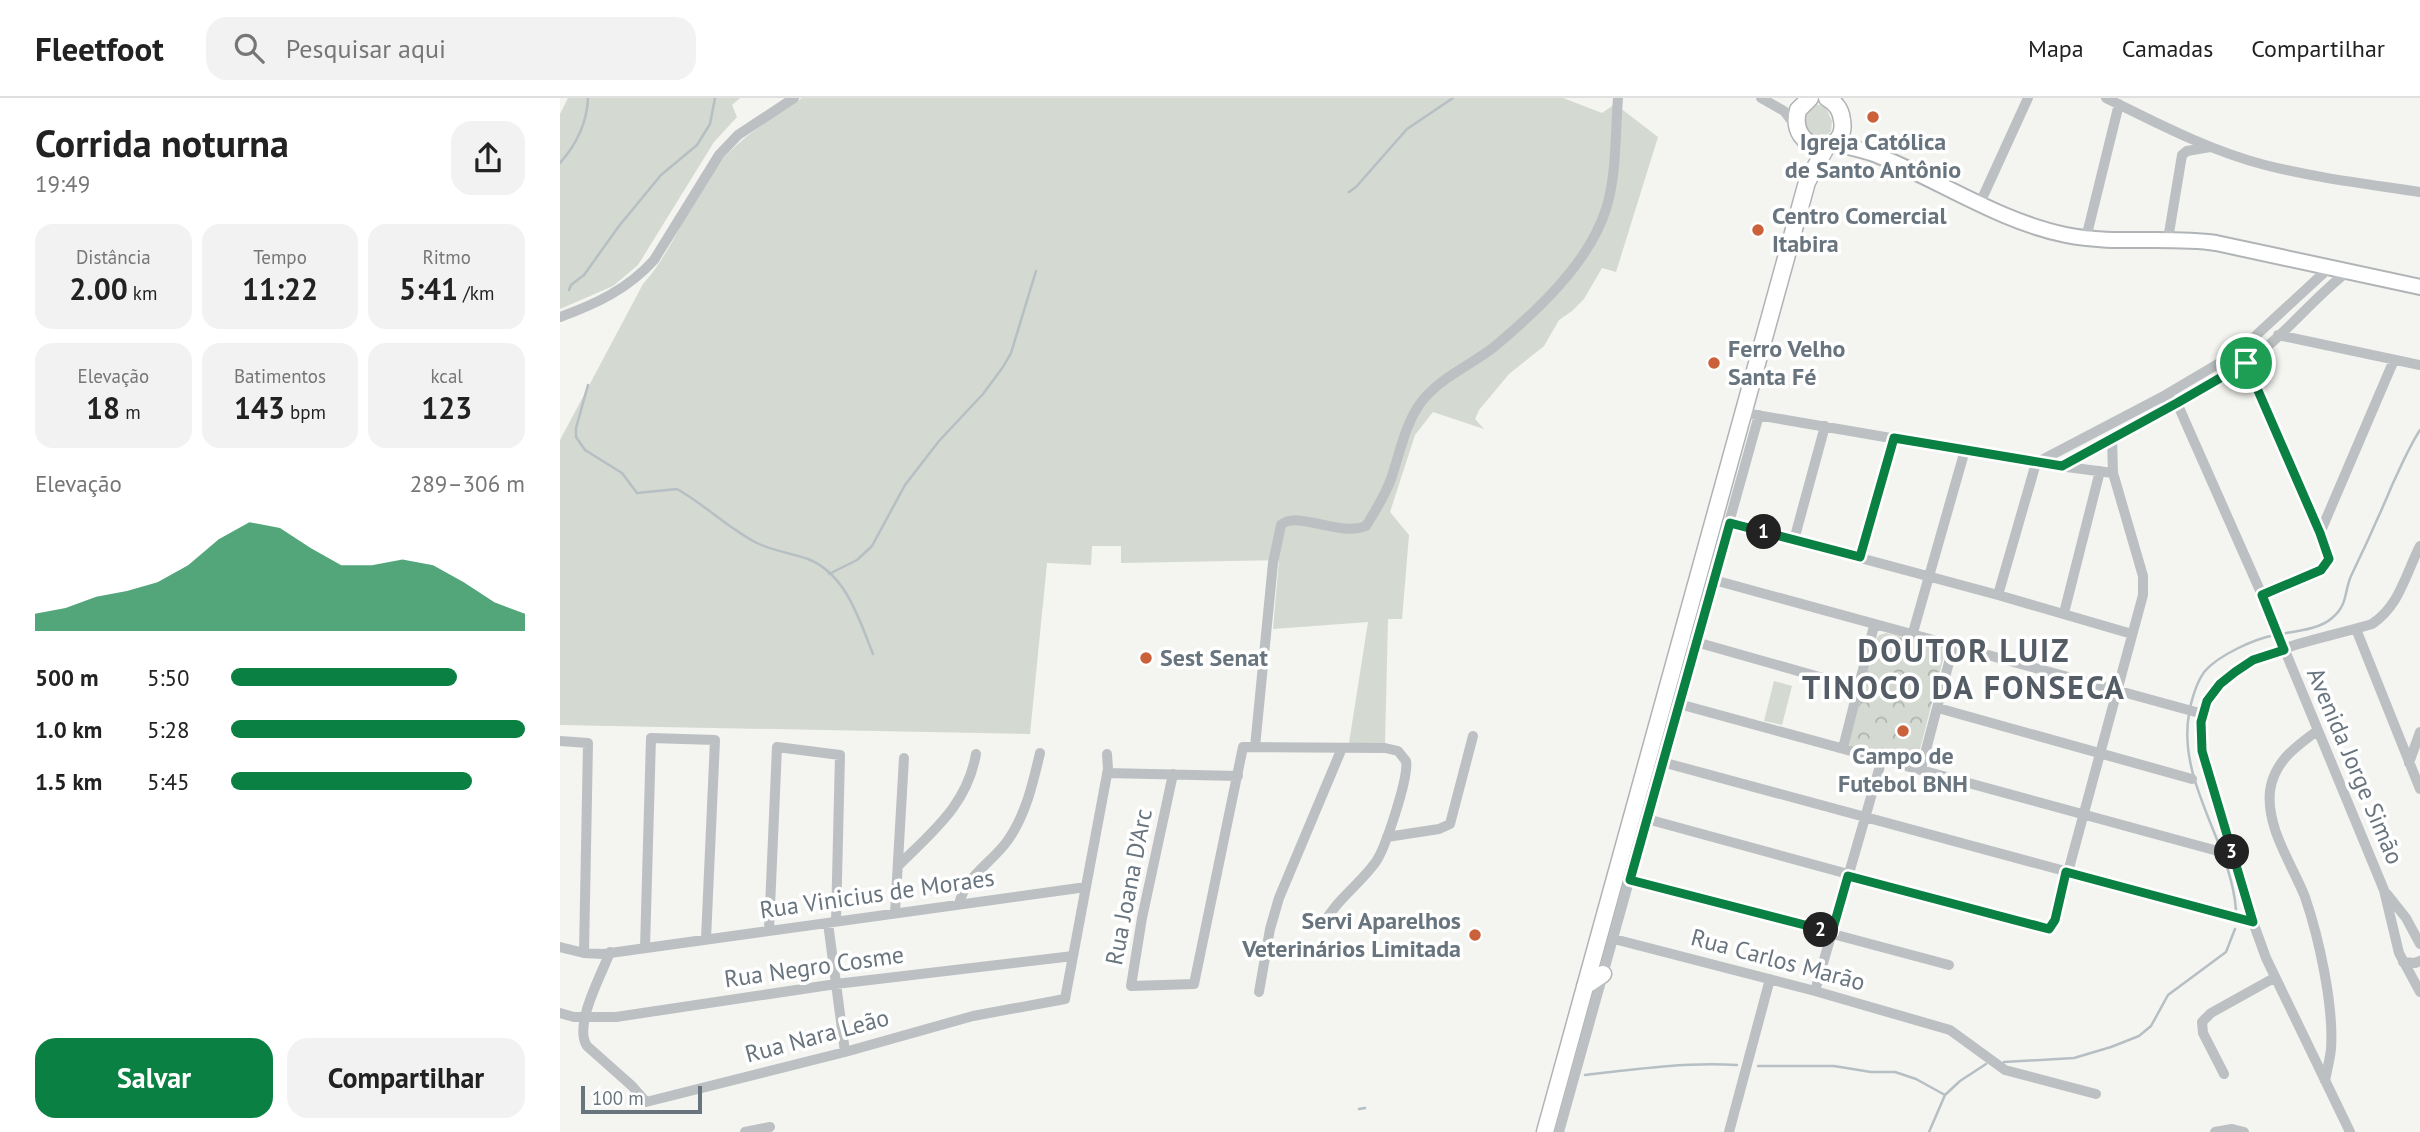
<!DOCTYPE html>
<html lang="pt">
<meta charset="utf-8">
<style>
body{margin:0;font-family:"PT Sans",sans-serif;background:#f2f2f2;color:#222;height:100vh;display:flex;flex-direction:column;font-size:26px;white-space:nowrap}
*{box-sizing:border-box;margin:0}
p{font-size:23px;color:#767676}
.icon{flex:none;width:38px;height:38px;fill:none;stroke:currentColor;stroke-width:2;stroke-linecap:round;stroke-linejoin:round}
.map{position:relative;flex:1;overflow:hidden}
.drawer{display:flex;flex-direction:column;background:#fff;width:560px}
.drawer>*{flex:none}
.scale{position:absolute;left:21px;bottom:18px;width:121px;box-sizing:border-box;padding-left:7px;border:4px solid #68747e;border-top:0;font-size:19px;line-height:24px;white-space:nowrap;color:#68747e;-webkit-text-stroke:5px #fff;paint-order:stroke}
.pin{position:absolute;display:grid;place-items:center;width:60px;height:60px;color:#fff;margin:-30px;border:4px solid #fff;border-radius:50%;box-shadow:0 2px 7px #0007}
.km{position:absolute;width:35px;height:35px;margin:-18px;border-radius:50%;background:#222;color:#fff;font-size:19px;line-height:35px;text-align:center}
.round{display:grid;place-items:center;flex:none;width:74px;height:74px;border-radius:21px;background:#f2f2f2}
.summary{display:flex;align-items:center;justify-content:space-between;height:119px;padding:0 35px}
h1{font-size:38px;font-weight:800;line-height:52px}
.stats{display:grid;grid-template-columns:repeat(3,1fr);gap:10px;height:119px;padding:7px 35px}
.stats div{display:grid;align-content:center;border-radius:18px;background:#f2f2f2;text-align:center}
.stats b{font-size:30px;font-weight:800}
.stats small{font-size:19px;font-weight:400}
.stats p{font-size:19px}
.chart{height:196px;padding:14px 35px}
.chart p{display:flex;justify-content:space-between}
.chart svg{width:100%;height:126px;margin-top:7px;fill:#0b8043;opacity:.7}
.primary-button{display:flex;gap:14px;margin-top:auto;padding:14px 35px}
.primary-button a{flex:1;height:80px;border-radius:21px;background:#0b8043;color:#fff;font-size:28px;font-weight:800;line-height:80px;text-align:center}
.primary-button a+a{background:#f2f2f2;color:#222}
ul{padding:0 35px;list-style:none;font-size:23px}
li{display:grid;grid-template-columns:112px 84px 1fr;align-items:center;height:52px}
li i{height:18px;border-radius:9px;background:#0b8043}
header{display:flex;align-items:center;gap:42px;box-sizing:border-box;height:98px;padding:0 35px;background:#fff;border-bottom:2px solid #e0e0e0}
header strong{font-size:33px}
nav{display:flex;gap:38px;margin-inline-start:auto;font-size:24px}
.search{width:490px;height:63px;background:#f2f2f2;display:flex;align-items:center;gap:18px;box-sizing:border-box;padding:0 24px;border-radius:21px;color:#767676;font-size:26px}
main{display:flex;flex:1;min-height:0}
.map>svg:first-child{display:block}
</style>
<header>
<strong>Fleetfoot</strong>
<div class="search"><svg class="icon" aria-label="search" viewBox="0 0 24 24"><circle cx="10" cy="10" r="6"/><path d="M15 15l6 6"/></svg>Pesquisar aqui</div>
<nav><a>Mapa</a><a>Camadas</a><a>Compartilhar</a></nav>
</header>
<main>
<section class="drawer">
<div class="summary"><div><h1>Corrida noturna</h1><p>19:49</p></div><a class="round"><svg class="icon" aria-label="share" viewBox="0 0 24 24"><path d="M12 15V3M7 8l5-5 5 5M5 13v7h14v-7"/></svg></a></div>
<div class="stats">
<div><p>Distância</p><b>2.00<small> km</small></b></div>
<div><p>Tempo</p><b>11:22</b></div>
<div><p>Ritmo</p><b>5:41<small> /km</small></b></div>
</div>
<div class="stats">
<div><p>Elevação</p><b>18<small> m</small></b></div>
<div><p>Batimentos</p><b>143<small> bpm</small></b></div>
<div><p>kcal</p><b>123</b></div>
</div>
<div class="chart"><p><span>Elevação</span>289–306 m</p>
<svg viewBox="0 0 160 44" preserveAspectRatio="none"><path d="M0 44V38L10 36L20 32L30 30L40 27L50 21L60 12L70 6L80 8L90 15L100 21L110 21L120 19L130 21L140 27L150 34L160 38V44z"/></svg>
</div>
<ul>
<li><b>500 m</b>5:50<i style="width:77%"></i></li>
<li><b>1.0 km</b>5:28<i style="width:100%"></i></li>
<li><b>1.5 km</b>5:45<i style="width:82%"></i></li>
</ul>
<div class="primary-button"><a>Salvar</a><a>Compartilhar</a></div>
</section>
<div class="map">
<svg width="1860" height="1034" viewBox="0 0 1860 1034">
<defs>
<pattern id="park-crowns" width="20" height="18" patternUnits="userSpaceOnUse" patternTransform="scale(1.75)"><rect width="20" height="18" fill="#d4d9d1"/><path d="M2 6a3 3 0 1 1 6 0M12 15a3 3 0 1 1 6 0" fill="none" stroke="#b0b5af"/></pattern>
</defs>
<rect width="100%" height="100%" fill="#f4f4f1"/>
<path fill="#d4d9d1" d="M8,0H180L172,7L177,19L154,44L78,167L53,188L0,211V16Z
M242,0H1003L1042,15L1055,6L1098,39L1056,174L1042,170L1024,201L1012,213L999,222L984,248L949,276L919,312L915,321L924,331L873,314L855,337L830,414L849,437L842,521H828L825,645H789L808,524L713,531L719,462L561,465V448H532L531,467L487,465L470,636L0,627V342L83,186C113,153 126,110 151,75C175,42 209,22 242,0Z
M1254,6L1265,8L1272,23L1271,33C1264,42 1257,40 1247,36L1242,19Z
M1214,583L1232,588L1222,627L1204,623Z"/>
<path fill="url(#park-crowns)" d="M1326,535L1381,549L1385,554L1358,659L1352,666L1290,650L1289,646L1316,541L1319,537Z"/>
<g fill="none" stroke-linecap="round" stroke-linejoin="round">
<path stroke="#b6bfc3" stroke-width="2.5" d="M0,65C16,47 27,24 28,0
M789,94L796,89L847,31L893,0
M9,192L11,187L24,177L59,128L101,77L137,47L150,26L155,0
M28,287L16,330V339L25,352L62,375L77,395L117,391C144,406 168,430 197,445C213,453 231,455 248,461C286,476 299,521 313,556
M269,476L297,462L312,448L345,387L379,343L423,296L443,269L451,255L476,173
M1721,536C1737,533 1760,531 1772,520C1788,507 1784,494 1791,478C1806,447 1820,416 1833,385C1842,366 1849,349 1860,332
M1630,610C1633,597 1637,583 1645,573C1659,557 1694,541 1715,537
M1629,616C1617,684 1671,745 1676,812
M1444,964L1514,960L1551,949L1579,938L1591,928L1608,897L1666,854L1675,831
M1198,968H1274L1311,974H1335L1356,981L1385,997
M1025,977C1075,971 1126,964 1177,967
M799,1011L805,1010
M1369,1034L1385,997L1400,983L1426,966"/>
<defs>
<path id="major" d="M1273,45C1286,49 1301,51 1314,56C1378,81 1438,123 1506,137C1554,147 1607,138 1656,145L1860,189"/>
<path id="highway" d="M1250,0L1238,12C1227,56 1289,60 1282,22C1281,12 1276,5 1267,0
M1025,888L1043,876
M985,1034L1247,84L1267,48"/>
</defs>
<use href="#major" stroke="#b0b4b7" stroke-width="18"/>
<use href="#highway" stroke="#b0b3b6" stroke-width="19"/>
<path stroke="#bcc0c2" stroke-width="10" d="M1201,0L1224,13L1238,31
M1546,0C1597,25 1650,53 1705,67C1756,80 1808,86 1860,94
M1420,105L1468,0
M1526,140L1559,6
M1608,141L1622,57L1627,53L1650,49
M0,219C36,206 68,191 94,162L159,57L178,37L234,0
M1718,237L1860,267
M1683,262L1768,456L1767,466L1761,472L1702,497
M1602,299L1617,305L1702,497L1824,792L1839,855L1860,894
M1552,340L1553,375
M1502,367C1562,334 1626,304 1684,266C1722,241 1751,202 1787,174
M1170,425L1438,497L1572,536
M1760,435L1834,262
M1234,442L1265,328
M1300,459L1334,340
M1154,482L1643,616
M1438,497L1476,365L1602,299L1678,254L1769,170
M1504,515L1540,373
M1796,531L1860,691
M1352,538L1405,352
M1129,545L1136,544L1298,590
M1119,606L1654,752
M1378,610L1632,681
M1757,633C1735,649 1714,664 1710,693C1706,730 1732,766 1745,799C1759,840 1774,908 1771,951C1770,961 1767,972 1765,983
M0,643L28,645L24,855
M695,649L713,465L721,427C737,412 780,439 806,428C815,413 825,398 831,381C840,355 845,325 862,303C881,279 911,267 934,249C977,213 1029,165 1046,111C1057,76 1055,36 1058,0
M1283,650L1314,528
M1102,664L1693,824
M1849,665L1860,634
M1361,671L1393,549
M547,675L678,678
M613,676L582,820L571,888L634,886L683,649L825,650L838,653L846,663C849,679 825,752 815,765C798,788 776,802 763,827
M1087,721L1489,831L1495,822L1583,497V478L1553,375L1476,365L1185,315
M827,739L879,731L890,726L913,638
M338,768C373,733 407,707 416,656
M1070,782L1389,867
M1827,796L1846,820L1860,846
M399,806C406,777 432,765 448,742C466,716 473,685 480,655
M335,815L344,660
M268,825L285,954
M209,832L217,649L280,657L276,823
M1054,841L1255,893L1390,932L1445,972L1536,996
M0,849L24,855L43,856L526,789
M85,850L91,640L155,642L146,841
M50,854C42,876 13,927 27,948L72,988L86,1004L285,954L413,918L505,901L548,671L547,656
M1843,864L1855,865L1860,863
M1255,893L1322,661
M699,894L710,831L719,800L782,650
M0,915L14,919H56L276,886L513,858
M1664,976L1643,935L1642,924L1651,915L1714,880
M185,1034L210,1029
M999,1034L1199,317
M1169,1034L1210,881
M1655,1034L1672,1031L1684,1034
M1790,1034L1706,860L1693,824L1642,653C1640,639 1639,624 1644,610C1666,554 1761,542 1812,526C1840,507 1845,477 1860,448"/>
<use href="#major" stroke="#fff" stroke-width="14"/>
<use href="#highway" stroke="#fff" stroke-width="16"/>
</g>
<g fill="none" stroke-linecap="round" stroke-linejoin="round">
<defs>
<path id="route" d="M1686,265L1760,435L1769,461L1761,472L1702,497L1724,552L1693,562L1675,574L1660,586L1647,603L1641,624L1642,653L1693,824L1506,774L1495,822L1489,831L1288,778L1272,834L1070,782L1170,425L1300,459L1334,340L1502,368L1617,305Z"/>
</defs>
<use href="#route" stroke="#fff" stroke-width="14"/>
<use href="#route" stroke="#0b8043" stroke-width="9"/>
</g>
<g fill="#cb613b" stroke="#fff" stroke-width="2.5">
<circle cx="1313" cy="19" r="7"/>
<circle cx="1198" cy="132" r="7"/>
<circle cx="1154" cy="265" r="7"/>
<circle cx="586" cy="560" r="7"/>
<circle cx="1343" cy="633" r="7"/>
<circle cx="915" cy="837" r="7"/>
</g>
<g text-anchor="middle" stroke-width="7" stroke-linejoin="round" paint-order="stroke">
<g font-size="24" font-weight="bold" fill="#68747e" stroke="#fff" text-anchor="start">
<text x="1313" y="52" text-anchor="middle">Igreja Católica<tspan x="1313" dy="28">de Santo Antônio</tspan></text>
<text x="1212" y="126">Centro Comercial<tspan x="1212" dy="28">Itabira</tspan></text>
<text x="1168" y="259">Ferro Velho<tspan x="1168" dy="28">Santa Fé</tspan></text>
<text x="600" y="568">Sest Senat</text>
<text x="1343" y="666" text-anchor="middle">Campo de<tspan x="1343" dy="28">Futebol BNH</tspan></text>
<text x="901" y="831" text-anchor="end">Servi Aparelhos<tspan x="901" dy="28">Veterinários Limitada</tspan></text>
</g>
<g font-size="24" fill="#68747e" stroke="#fff">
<text transform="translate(1795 668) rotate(67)" y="8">Avenida Jorge Simão</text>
<text transform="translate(569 789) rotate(-79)" y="8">Rua Joana D'Arc</text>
<text transform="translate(317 796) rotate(-8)" y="8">Rua Vinicius de Moraes</text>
<text transform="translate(1218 862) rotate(15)" y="8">Rua Carlos Marão</text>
<text transform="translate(254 869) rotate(-8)" y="8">Rua Negro Cosme</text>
<text transform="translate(257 938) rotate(-15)" y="8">Rua Nara Leão</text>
</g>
<g font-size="32" font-weight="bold" letter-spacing="2" fill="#545d65" stroke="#fff">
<text x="1404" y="564">DOUTOR LUIZ<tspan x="1404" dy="37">TINOCO DA FONSECA</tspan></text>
</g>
</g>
</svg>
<div class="scale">100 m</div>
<div class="pin" style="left:1686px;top:265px;background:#1e9e55"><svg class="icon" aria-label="arrive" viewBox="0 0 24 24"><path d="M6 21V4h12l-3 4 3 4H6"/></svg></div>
<b class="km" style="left:1204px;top:434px">1</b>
<b class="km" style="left:1261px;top:832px">2</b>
<b class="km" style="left:1672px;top:754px">3</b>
</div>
</main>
